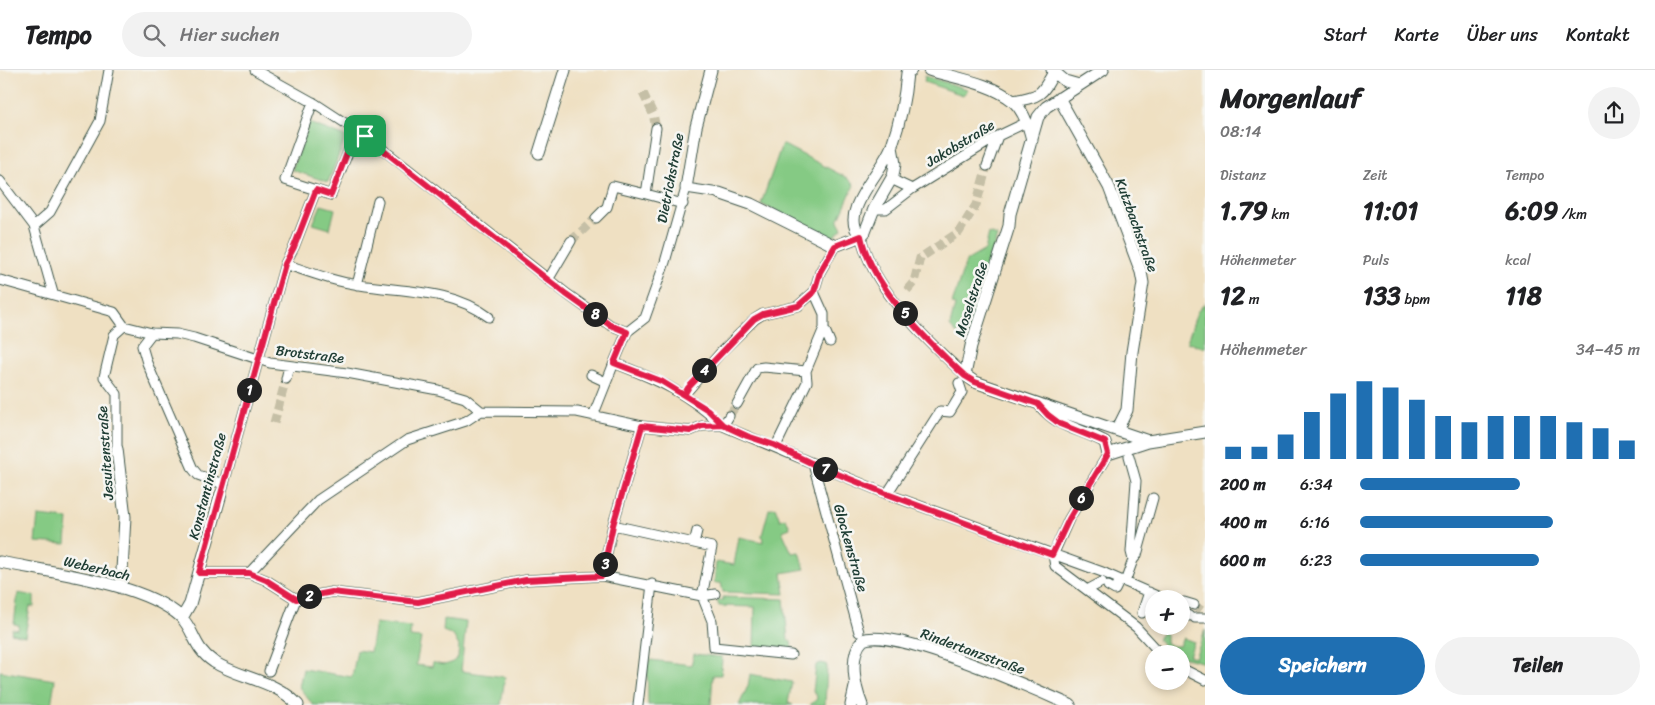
<!DOCTYPE html>
<html lang="de">
<meta charset="utf-8">
<style>
body{margin:0;font-family:Sriracha,sans-serif;background:#f2f2f2;color:#202124;height:100vh;display:flex;flex-direction:column;font-size:19px;white-space:nowrap}
*{box-sizing:border-box;margin:0}
p{font-size:16px;color:#757577}
.icon{flex:none;width:28px;height:28px;fill:none;stroke:currentColor;stroke-width:2;stroke-linecap:round;stroke-linejoin:round}
.map{position:relative;flex:1;overflow:hidden}
.sheet{display:flex;flex-direction:column;background:#fff;width:450px}
.sheet>*{flex:none}
.fabs{position:absolute;left:1145px;top:520px;display:grid;gap:10px}
.fabs a{display:grid;place-items:center;width:45px;height:45px;border-radius:50%;background:#fff;box-shadow:0 2px 8px #0003;font-size:25px}
.pin{position:absolute;display:grid;place-items:center;width:42px;height:42px;color:#fff;margin:-21px;border-radius:10px;box-shadow:0 2px 8px #0006}
.km{position:absolute;width:25px;height:25px;margin:-12px;border-radius:50%;background:#222;color:#fff;font-size:14px;line-height:25px;text-align:center}
.round{display:grid;place-items:center;flex:none;width:52px;height:52px;border-radius:26px;background:#f2f2f2}
.headline{display:flex;align-items:center;justify-content:space-between;height:85px;padding:0 15px}
h1{font-size:28px;font-weight:700;line-height:38px}
.metrics{display:grid;grid-template-columns:repeat(3,1fr);gap:8px;height:85px;padding:5px 15px}
.metrics div{display:grid;align-content:center}
.metrics b{font-size:25px;font-weight:700}
.metrics small{font-size:14px;font-weight:400}
.metrics p{font-size:14px}
.chart{height:140px;padding:10px 15px}
.chart p{display:flex;justify-content:space-between}
.chart svg{width:100%;height:90px;margin-top:5px;stroke:#1f6fb2;stroke-width:6}
.cta{display:flex;gap:10px;margin-top:auto;padding:10px 15px}
.cta a{flex:1;height:58px;border-radius:30px;background:#1f6fb2;color:#fff;font-size:20px;font-weight:700;line-height:58px;text-align:center}
.cta a+a{background:#f2f2f2;color:#202124}
ul{padding:0 15px;list-style:none;font-size:16px}
li{display:grid;grid-template-columns:80px 60px 1fr;align-items:center;height:38px}
li i{height:12px;border-radius:6px;background:#1f6fb2}
header{display:flex;align-items:center;gap:30px;box-sizing:border-box;height:70px;padding:0 25px;background:#fff;border-bottom:1px solid #e0e0e0}
header strong{font-size:24px}
nav{display:flex;gap:28px;margin-inline-start:auto;font-size:18px}
.search{width:350px;height:45px;background:#f2f2f2;display:flex;align-items:center;gap:12px;box-sizing:border-box;padding:0 18px;border-radius:28px;color:#757577;font-size:19px}
main{display:flex;flex:1;min-height:0}
.map>svg:first-child{display:block}
</style>
<header>
<strong>Tempo</strong>
<div class="search"><svg class="icon" aria-label="search" viewBox="0 0 24 24"><circle cx="10" cy="10" r="6"/><path d="M15 15l6 6"/></svg>Hier suchen</div>
<nav><a>Start</a><a>Karte</a><a>Über uns</a><a>Kontakt</a></nav>
</header>
<main>
<div class="map">
<svg width="1205" height="635" viewBox="0 0 1205 635">
<rect width="100%" height="100%" fill="#f6f6f2"/>
<filter id="ink" filterUnits="userSpaceOnUse"><feTurbulence type="fractalNoise" baseFrequency=".02" numOctaves="2"/><feDisplacementMap in="SourceGraphic" scale="10" xChannelSelector="R" yChannelSelector="G"/><feConvolveMatrix kernelMatrix="1 2 1 2 8 2 1 2 1" color-interpolation-filters="sRGB"/></filter>
<filter id="wash" filterUnits="userSpaceOnUse"><feTurbulence type="fractalNoise" baseFrequency=".0096" numOctaves="4" result="noise"/><feDisplacementMap in="SourceGraphic" scale="20" xChannelSelector="R" yChannelSelector="G"/><feGaussianBlur stdDeviation="1.12" result="paint"/><feColorMatrix in="noise" values="0 0 0 0 0 0 0 0 0 0 0 0 0 0 0 0 0 1.4 0 .05"/><feComposite in="paint" operator="in"/></filter>
<g filter="url(#wash)">
<rect width="100%" height="100%" fill="#efe0c2"/>
<path fill="#85ca84" stroke="#52845c" d="M925,6L967,19V21L963,25L924,12Z
M309,53L346,67L328,112L292,100Z
M782,74L847,108L854,115L838,151L842,158L831,170L761,134Z
M321,135L335,139L330,159L313,154Z
M989,163L997,166L974,253L968,267L960,261L957,264L950,256L955,235L952,234L966,191L985,180Z
M1205,233V276L1204,278L1187,272L1197,242Z
M775,437L780,450L786,448L790,458L782,461L792,483L799,482L805,499L782,503L785,524L723,522L721,513H714L716,492L734,495L739,467L763,472L762,465L769,439Z
M38,446L68,449L66,474L35,472Z
M18,523L34,526V537L30,536L25,566L11,563L12,559L18,560L19,555L14,554Z
M723,527L784,529L788,570L791,571L792,579L754,578L755,537L719,536L717,531L723,530Z
M444,549L466,552L461,601L505,607L501,635H313L299,617L303,599L352,607L357,580L370,582L375,553L411,557L410,567L421,568L416,595L432,597L433,592C443,597 451,595 458,587L459,576L453,565L443,561Z
M1205,560V593L1182,587L1181,584C1170,584 1166,577 1158,570L1162,562L1166,564V573L1172,576H1179L1183,568L1194,572L1189,586L1195,588Z
M694,584L722,587L721,605H713L711,635H648L647,592L651,590L691,595Z
M821,593L826,594L827,597L825,635H810L817,629L816,624L813,622L816,595Z
M0,601L55,610L51,635H0Z
M750,604L792,612L788,633L793,635H739L748,616Z"/>
</g>
<g filter="url(#ink)">
<g fill="none" stroke-linecap="round" stroke-linejoin="round">
<path stroke="#c5bfa6" stroke-width="9" stroke-dasharray="9 4.5" stroke-linecap="butt" d="M643,23L653,44L656,58
M571,171L596,148
M907,220L914,212L920,188L959,162L976,135L987,96
M729,346L737,334
M274,353L286,309
M1194,535L1205,543"/>
<defs>
<path id="pedestrian" d="M255,0L316,34L371,70L567,224L610,255L627,262
M313,32L285,110L316,120
M987,96L998,66
M891,109L912,119
M0,111L34,156L53,223
M646,124L683,134
M874,139H886L912,119L998,66L1023,54
M596,148L607,137L613,116L646,124L656,58
M34,156L50,142L100,51L109,0
M861,166C871,217 927,271 965,305
M285,194C309,202 335,212 360,215C404,222 452,219 489,247
M0,210L114,242L124,256L152,263L177,264L194,268L270,293L347,303L438,320L465,328L481,341
M548,210L571,171
M357,215L378,131
M814,222L824,244V258L830,272
M627,262L614,293C659,310 687,323 723,356L887,424L1105,503
M627,262L645,248L665,192L686,118L719,123
M152,263L142,276L147,293L193,399L198,405L223,414
M591,305L606,312
M286,309L289,296
M684,325L722,281L755,249L763,244L798,236L814,222L820,202L835,176
M737,334L757,298L764,297L806,301
M481,341L577,342L642,356L690,361L702,356L723,355
M593,346L614,293
M723,356L729,346
M776,376L807,312L806,301L824,258
M117,379V324L104,307L114,265L124,256
M1108,384L1069,449L1053,485L1055,496L1136,557L1161,584
M813,394L859,562
M221,424L285,194L294,177L316,120L331,125L357,60
M887,424L940,341L950,342L962,322L959,313
M613,455L712,477L702,526L715,524
M694,473L697,461
M1133,490L1137,485L1153,428
M199,503H249L266,510L296,529
M249,503L318,430L407,370L466,351L481,341
M1107,504L1164,529
M602,506L702,526L712,551L714,577L791,585
M1125,512L1133,490L1131,482L1136,411L1129,386
M1108,516L1115,520L1120,510
M1087,520L1102,512
M296,529L332,522L418,532L526,510L602,506L613,455L642,356
M1184,532L1194,535
M1181,542L1189,546
M1142,543L1149,522
M1195,548H1205
M1181,598L1205,610
M269,601L296,529
M638,635L652,514"/>
<path id="minor" d="M929,0C955,8 991,13 1013,31C1023,40 1029,57 1032,70
M1052,0L1065,11L1079,15
M1103,0L1046,37L1038,47L1010,144L1009,156L971,276L965,305L975,312L1148,371
M1059,28L1109,117L1141,202L1143,213L1132,282L1127,340L1117,360
M1013,31C1041,26 1041,26 1055,0
M539,83L565,0
M686,118L696,57L711,0
M719,123L751,134L835,176L861,166L865,162L874,139L893,106L895,94L892,77
M861,166C836,143 885,99 892,75C900,52 905,27 907,3L911,0
M1039,334C1060,359 1079,357 1105,372L1108,384L1148,371L1205,362
M117,379L125,447L121,518
M0,492C50,502 144,513 181,547C195,561 193,578 214,592C241,609 276,610 298,635
M182,548L190,534L221,424
M863,570C892,556 1037,620 1070,635
M851,635L855,617
M862,635C855,618 848,585 863,570"/>
</defs>
<use href="#pedestrian" stroke="#3e5549" stroke-width="11"/>
<use href="#minor" stroke="#3e5549" stroke-width="13"/>
<use href="#pedestrian" stroke="#fff" stroke-width="9"/>
<use href="#minor" stroke="#fff" stroke-width="11"/>
</g>
</g>
<g fill="none" stroke-linecap="round" stroke-linejoin="round" filter="url(#ink)">
<defs>
<path id="route" d="M365,66L356,60L331,125L316,120L294,177L285,194L199,503H249L266,510L296,529L332,522L418,532L526,510L602,506L613,455L642,356L690,361L702,356L723,355L708,340L684,325L688,318L754,249L763,244L798,236L814,222L820,202L835,176L861,166C871,216 927,271 965,306L975,312L1038,334L1048,345L1060,354L1105,372L1108,384L1069,449L1052,485L887,424L813,394L774,375L747,366L723,355L708,340L661,311L614,293L627,262L610,255L566,224L365,66"/>
</defs>
<use href="#route" stroke="#fff" stroke-width="10"/>
<use href="#route" stroke="#e11d48" stroke-width="6"/>
</g>
<g text-anchor="middle" stroke-width="5" stroke-linejoin="round" paint-order="stroke">
<g font-size="14" fill="#1f3d34" stroke="#f6f6f2">
<text transform="translate(960 73) rotate(-31)" y="5">Jakobstraße</text>
<text transform="translate(670 108) rotate(-79)" y="5">Dietrichstraße</text>
<text transform="translate(1137 155) rotate(70)" y="5">Kutzbachstraße</text>
<text transform="translate(971 229) rotate(-72)" y="5">Moselstraße</text>
<text transform="translate(310 284) rotate(7)" y="5">Brotstraße</text>
<text transform="translate(105 383) rotate(-94)" y="5">Jesuitenstraße</text>
<text transform="translate(207 416) rotate(-75)" y="5">Konstantinstraße</text>
<text transform="translate(851 478) rotate(74)" y="5">Glockenstraße</text>
<text transform="translate(97 498) rotate(13)" y="5">Weberbach</text>
<text transform="translate(973 581) rotate(20)" y="5">Rindertanzstraße</text>
</g>
</g>
</svg>
<div class="fabs">
<a>+</a>
<a>−</a>
</div>
<div class="pin" style="left:365px;top:66px;background:#1e9e55"><svg class="icon" aria-label="arrive" viewBox="0 0 24 24"><path d="M6 21V4h12l-3 4 3 4H6"/></svg></div>
<b class="km" style="left:249px;top:320px">1</b>
<b class="km" style="left:309px;top:526px">2</b>
<b class="km" style="left:605px;top:494px">3</b>
<b class="km" style="left:704px;top:300px">4</b>
<b class="km" style="left:905px;top:243px">5</b>
<b class="km" style="left:1081px;top:428px">6</b>
<b class="km" style="left:825px;top:399px">7</b>
<b class="km" style="left:595px;top:244px">8</b>
</div>
<section class="sheet">
<div class="headline"><div><h1>Morgenlauf</h1><p>08:14</p></div><a class="round"><svg class="icon" aria-label="share" viewBox="0 0 24 24"><path d="M12 15V3M7 8l5-5 5 5M5 13v7h14v-7"/></svg></a></div>
<div class="metrics">
<div><p>Distanz</p><b>1.79<small> km</small></b></div>
<div><p>Zeit</p><b>11:01</b></div>
<div><p>Tempo</p><b>6:09<small> /km</small></b></div>
</div>
<div class="metrics">
<div><p>Höhenmeter</p><b>12<small> m</small></b></div>
<div><p>Puls</p><b>133<small> bpm</small></b></div>
<div><p>kcal</p><b>118</b></div>
</div>
<div class="chart"><p><span>Höhenmeter</span>34–45 m</p>
<svg viewBox="0 0 160 44" preserveAspectRatio="none"><path d="M5 44V38M15 44V38M25 44V32M35 44V21M45 44V12M55 44V6M65 44V9M75 44V15M85 44V23M95 44V26M105 44V23M115 44V23M125 44V23M135 44V26M145 44V29M155 44V35"/></svg>
</div>
<ul>
<li><b>200 m</b>6:34<i style="width:57%"></i></li>
<li><b>400 m</b>6:16<i style="width:69%"></i></li>
<li><b>600 m</b>6:23<i style="width:64%"></i></li>
</ul>
<div class="cta"><a>Speichern</a><a>Teilen</a></div>
</section>
</main>
